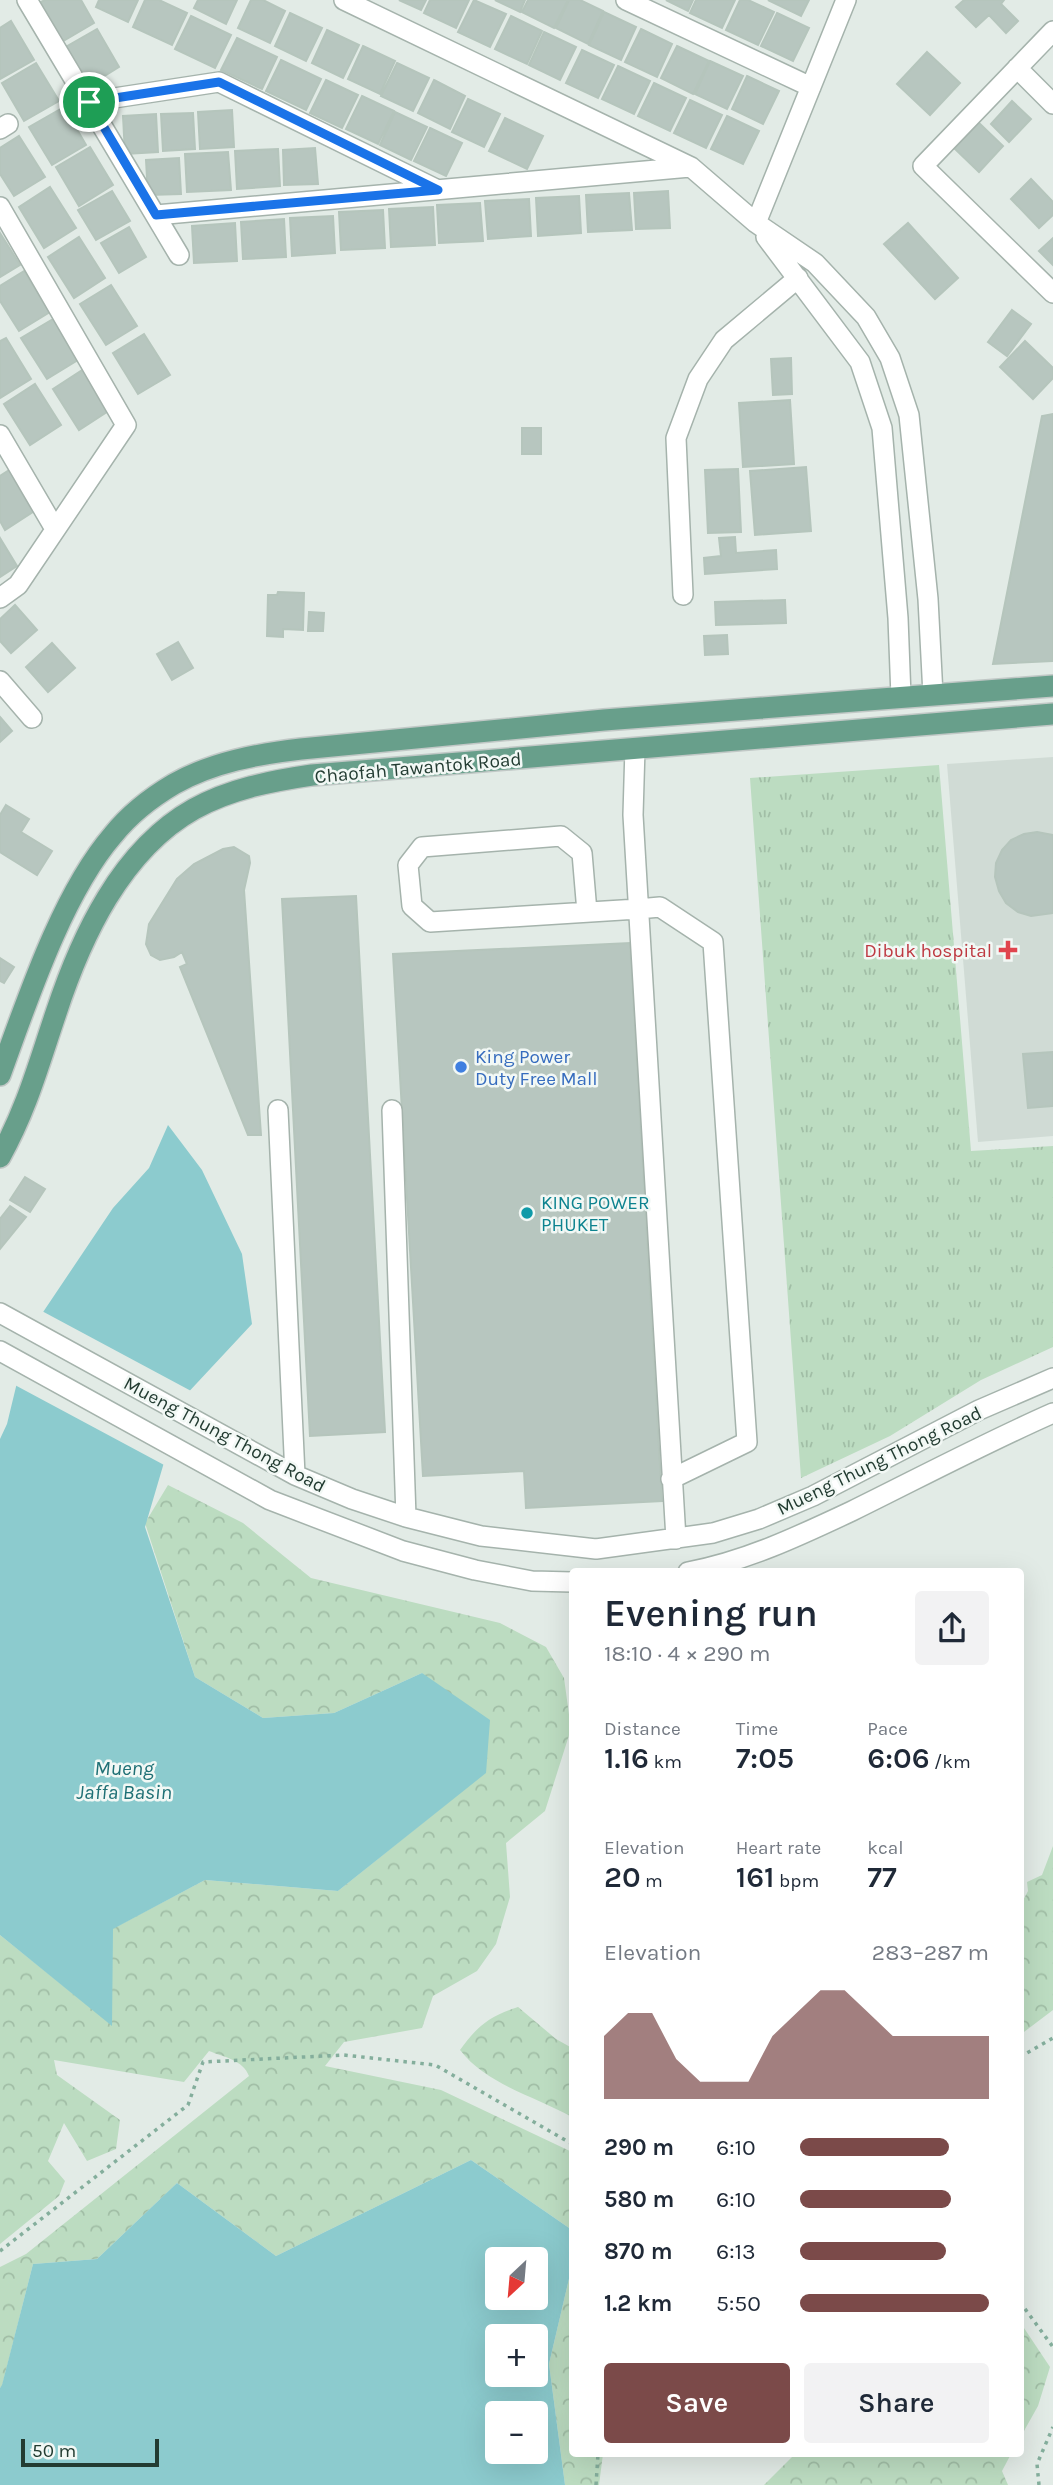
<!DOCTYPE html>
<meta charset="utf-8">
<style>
body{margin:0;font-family:Karla,sans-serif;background:#f2f2f3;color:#1f2937;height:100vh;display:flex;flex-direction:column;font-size:26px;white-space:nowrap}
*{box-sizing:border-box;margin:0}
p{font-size:23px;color:#747a83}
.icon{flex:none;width:38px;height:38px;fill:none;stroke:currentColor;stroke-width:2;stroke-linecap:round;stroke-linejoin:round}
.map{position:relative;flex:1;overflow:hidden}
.panel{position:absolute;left:569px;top:1568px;width:455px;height:889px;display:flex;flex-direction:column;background:#fff;border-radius:7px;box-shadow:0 7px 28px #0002}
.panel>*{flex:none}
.needle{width:46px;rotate:206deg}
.fabs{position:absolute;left:485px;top:2247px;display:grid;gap:14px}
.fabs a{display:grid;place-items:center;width:63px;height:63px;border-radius:7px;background:#fff;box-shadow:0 7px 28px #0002;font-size:35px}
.scale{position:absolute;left:21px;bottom:18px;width:138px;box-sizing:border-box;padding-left:7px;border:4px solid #233c32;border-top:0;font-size:19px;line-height:24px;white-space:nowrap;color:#233c32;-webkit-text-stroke:5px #f2f8f5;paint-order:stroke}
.pin{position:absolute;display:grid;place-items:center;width:60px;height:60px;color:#fff;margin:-30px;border:4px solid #fff;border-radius:50%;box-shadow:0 2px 7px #0007}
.round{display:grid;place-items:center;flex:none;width:74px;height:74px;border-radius:7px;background:#f2f2f3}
.overview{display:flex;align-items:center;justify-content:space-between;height:119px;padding:0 35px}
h1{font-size:38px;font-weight:600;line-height:52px}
.figures{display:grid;grid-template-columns:repeat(3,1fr);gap:10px;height:119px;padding:7px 35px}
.figures div{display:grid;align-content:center}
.figures b{font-size:30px;font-weight:600}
.figures small{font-size:19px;font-weight:400}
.figures p{font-size:19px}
.chart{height:196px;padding:14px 35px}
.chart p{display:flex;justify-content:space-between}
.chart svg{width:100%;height:126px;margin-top:7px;fill:#7b4a49;opacity:.7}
.button{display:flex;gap:14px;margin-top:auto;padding:14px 35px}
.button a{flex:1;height:80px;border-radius:7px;background:#7b4a49;color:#fff;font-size:28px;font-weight:600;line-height:80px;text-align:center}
.button a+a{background:#f2f2f3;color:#1f2937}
ul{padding:0 35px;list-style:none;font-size:23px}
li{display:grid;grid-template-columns:112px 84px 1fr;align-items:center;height:52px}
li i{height:18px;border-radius:9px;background:#7b4a49}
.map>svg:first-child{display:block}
</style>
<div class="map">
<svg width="1053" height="2485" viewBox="0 0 1053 2485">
<defs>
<pattern id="grass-tufts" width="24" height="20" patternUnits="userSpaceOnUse" patternTransform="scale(1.75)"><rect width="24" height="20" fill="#bcdcc1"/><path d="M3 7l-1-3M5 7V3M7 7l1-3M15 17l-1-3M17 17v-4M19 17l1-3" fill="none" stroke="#a1bea6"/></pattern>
<pattern id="forest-crowns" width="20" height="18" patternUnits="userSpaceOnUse" patternTransform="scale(1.75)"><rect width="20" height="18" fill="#bcdcc1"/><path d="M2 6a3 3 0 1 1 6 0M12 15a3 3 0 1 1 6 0" fill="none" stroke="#a1bea6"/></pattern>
</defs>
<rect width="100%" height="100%" fill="#e2ebe6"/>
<path fill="#d0dbd5" d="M1053,757V1136L978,1142L947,764Z"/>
<path fill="url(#grass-tufts)" d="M939,765L971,1151L1053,1146V1347L981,1380L890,1436L801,1478L750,778Z"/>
<path fill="url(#forest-crowns)" d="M168,1485L243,1523L311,1578L500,1623L546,1647L564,1678L571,1729L545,1811L506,1843L510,1897L496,1944L477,1971L433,1996L422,2028L344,2042L325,2066L441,2090L572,2152V2230L471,2160L276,2256L177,2183L97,2259L33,2264L2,2386L0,2388V2267L26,2254L249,2076C243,2060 224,2057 209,2051L184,2082L54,2060L57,2075L120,2120L116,2149L87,2161L64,2123L48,2161L65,2181L59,2196L0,2244V1935L112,2025V1929L205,1880L338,1891L486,1772L422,1673L334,1713L263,1718L195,1677L145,1523Z
M1053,1846V2010L1020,2035V1906L1028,1891L1027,1882L1042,1875Z
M518,2007L556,2039L572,2048V2117C535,2096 487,2085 460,2050C477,2026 490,2016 518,2007Z
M572,2266V2454H603L599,2485H565L549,2364Z
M1020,2322L1050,2367L1038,2406L1020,2438Z
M795,2454H1011L1002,2471L1008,2485H764Z"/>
<path fill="#8ccbce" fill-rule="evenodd" d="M168,1125L202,1170L242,1254L252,1324L183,1398L145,1527L195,1677L263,1718L334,1713L422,1673L490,1720L486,1773L338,1891L205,1880L113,1929L112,2026L0,1935V1439L7,1424L29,1333L113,1208L149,1168Z
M471,2160L572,2230V2266L549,2364L565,2485H0V2388L2,2385L33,2264L97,2259L177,2183L276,2256ZM497,2259H536V2298H497ZM497,2336H536V2375H497ZM497,2413H536V2452H497Z"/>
<path fill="#e2ebe6" d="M40,1310L193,1392L186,1399L166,1466L13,1384L26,1332Z"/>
<path fill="#b7c6bf" stroke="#b5c5bc" stroke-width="2" d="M45,0H81L94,23L60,43L37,4Z
M99,0H138L128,22L96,7Z
M145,0H159L187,13L172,45L133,27Z
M198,0H237L226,24L194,8Z
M251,0H263L285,11L270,43L238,28Z
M399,0H426L421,10Z
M430,0H469L456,28L424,13Z
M474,0L506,14L490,47L458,32Z
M495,0H525L520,12Z
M528,0H568L554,28L522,12Z
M569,0H580L603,11L588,44L556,28Z
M666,0H693L688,11Z
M696,0H735L722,28L690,13Z
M740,0H748L774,12L758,45L726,30Z
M768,0H809L801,16Z
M964,0H1004L1001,4L1018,21L1006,33L989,15L976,27L956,7Z
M604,12L636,27L621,60L589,45Z
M290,13L322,28L306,61L275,46Z
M777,13L809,28L793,61L761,46Z
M191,16L231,35L215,68L175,49Z
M511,16L542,31L527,64L495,49Z
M11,21L34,60L0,79V28Z
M97,29L119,67L85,88L62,49Z
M641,29L672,44L657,77L625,62Z
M327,30L359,45L343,78L312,63Z
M544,32L576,47L560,80L529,65Z
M237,38L277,57L262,89L221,70Z
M363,46L395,61L380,94L348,79Z
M677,46L709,61L693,94L661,78Z
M582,50L614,65L598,98L566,83Z
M927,52L960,83L930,115L897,84Z
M281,60L321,79L306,110L266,91Z
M710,61L743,76L727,109L695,94Z
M36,63L59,101L24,121L2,83Z
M397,63L429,78L413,111L381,96Z
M618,66L650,81L634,114L602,99Z
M747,76L779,91L763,124L732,109Z
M326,80L358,95L342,128L310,113Z
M434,80L465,96L450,129L418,113Z
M654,83L686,98L670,131L638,116Z
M362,96L394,111L378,144L346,129Z
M468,99L500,114L484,147L452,132Z
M690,100L722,115L706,148L674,133Z
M1012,101L1031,119L1009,142L991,124Z
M64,107L86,145L52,165L29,127Z
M232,110L234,147L200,149L198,112Z
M395,112L427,127L411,160L380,145Z
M193,113L195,149L163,151L161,114Z
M156,114L158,152L125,154L123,116Z
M727,116L759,131L743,164L711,149Z
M505,118L543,136L527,169L489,151Z
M978,122L1003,146L979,172L954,148Z
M430,128L462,143L446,176L414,161Z
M19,136L45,177L14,196L0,174V148Z
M90,147L113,185L79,206L56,167Z
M315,148L318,184L284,185L283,150Z
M278,149L280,186L237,189L235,151Z
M228,152L231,190L187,192L185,154Z
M179,158L181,194L148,195L146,160Z
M1031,179L1053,202V215L1039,228L1011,199Z
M50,187L76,228L44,248L19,207Z
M112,191L130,221L96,240L78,210Z
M668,191L670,228L636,229L634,193Z
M629,193L632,230L588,232L586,195Z
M579,196L581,233L538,236L536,198Z
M529,199L531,236L488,239L485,201Z
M480,203L483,241L439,243L437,205Z
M433,207L435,245L391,247L389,209Z
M383,210L385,248L341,250L339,212Z
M333,216L335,253L292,256L290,218Z
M284,219L286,257L243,259L241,222Z
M235,223L237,261L194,263L192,226Z
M908,223L958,278L935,299L884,244Z
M129,227L146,257L119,273L101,243Z
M0,233L20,265L0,277Z
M79,237L105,278L74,298L48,257Z
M1053,238V265L1039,251Z
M24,271L50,312L19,331L0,301V286Z
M111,285L137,326L106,345L80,304Z
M1012,310L1031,324L1007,356L988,342Z
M53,319L78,360L47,379L21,338Z
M144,334L170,375L138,394L113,353Z
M6,338L31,379L0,398V341Z
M1025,341L1053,368V378L1033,399L1000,367Z
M791,358L792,394L773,395L771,359Z
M84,369L110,410L79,430L53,389Z
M35,384L61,425L30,445L4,404Z
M790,400L794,464L743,467L739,403Z
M1053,414V661L993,664L1042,416Z
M522,428H541V454H522Z
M806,467L811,531L755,535L750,471Z
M11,469L36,510L5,530L0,521V476Z
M738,469L741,532L708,533L705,470Z
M735,537L736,553L776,550L777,569L705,574L704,558L721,556L719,538Z
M0,538L17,566L0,577Z
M278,592L304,593L303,630L283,629V637L267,636L268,595H277Z
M785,600L786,623L716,625L715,602Z
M15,605L37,630L11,653L0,641V619Z
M309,612L324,613L323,631H308Z
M727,635L728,654L705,655L704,636Z
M178,642L193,668L172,680L157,654Z
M52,643L75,668L48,692L26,667Z
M0,717L12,731L0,742Z
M6,805L29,819L21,832L52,851L37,875L0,852V815Z
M1037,832L1053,835V913L1031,916L1018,912L1006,903L999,891L995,877L996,863L1002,850L1011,840L1024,834Z
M234,847L249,856L250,863L244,890L261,1135H248L180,967L187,964L182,952L174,957L160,960L151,955L146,944L149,924L177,879L194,864L223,849Z
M356,896L385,1432L310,1436L282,899Z
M630,943L662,1501L526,1508L524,1471L423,1476L393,954Z
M0,958L14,967L4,983L0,981Z
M1053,1052V1106L1028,1108L1023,1054Z
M25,1177L45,1189L30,1212L10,1200Z
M10,1206L26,1217L0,1249V1219Z"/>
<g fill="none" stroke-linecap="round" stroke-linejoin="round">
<defs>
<path id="minor" d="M27,0L179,255
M344,0L691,167L756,223L815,263L866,317L890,358L909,415L928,599L933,695
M626,0L811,87
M1053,31L923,166L1053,293
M1017,68L1053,104
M88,102L219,82L436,189
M0,129L8,124
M0,207L126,425L18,585L0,598
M156,215L690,167
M756,223L846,0
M766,237L860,362L882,428L898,618L901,697
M0,435L55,529
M683,595L676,438L698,379L724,340L798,278
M0,681L32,718
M635,748L633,815L676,1539
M587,912L582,853L561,836L422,847L408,865L412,906L430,922L638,909L660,907L713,942L747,1442L671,1479
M278,1110L295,1475
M392,1110L406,1517
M0,1313L295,1475L352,1499L406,1517L481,1536L596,1549L713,1533L759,1519L813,1496L979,1410L1053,1378
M0,1351L270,1500L403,1551L475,1570L532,1581L572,1582
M688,1572C746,1561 799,1536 852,1511C919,1478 985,1443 1053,1413"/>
<path id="major" d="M0,1075C27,1001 62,894 113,835C129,815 152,797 174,784C213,762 258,754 301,749L604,720L1053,686
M0,1157C27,1108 38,1066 56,1013C81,937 121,850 194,809C230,789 271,781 312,775L1053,714"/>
</defs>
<use href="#minor" stroke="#a5b3ac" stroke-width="22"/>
<use href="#major" stroke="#c1c8c6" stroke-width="24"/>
<path stroke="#84ae9c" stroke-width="3.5" stroke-dasharray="3.5 5" stroke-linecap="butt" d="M1020,2057L1053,2038
M0,2251L188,2105L203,2062L344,2055L435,2065L572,2144
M1020,2302L1053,2347
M596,2485L598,2454
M1039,2485L1037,2464L1053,2427"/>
<use href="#minor" stroke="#fff" stroke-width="19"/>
<use href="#major" stroke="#689f8b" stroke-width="21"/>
</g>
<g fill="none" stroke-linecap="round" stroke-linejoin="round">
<defs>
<path id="route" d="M219,82L438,190L156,215L89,102Z"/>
</defs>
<use href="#route" stroke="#fff" stroke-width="14"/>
<use href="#route" stroke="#1a73e8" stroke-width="9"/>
</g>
<path fill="#e0444e" stroke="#f2f8f5" stroke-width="2.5" d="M1004.5 939.5h7v7h7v7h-7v7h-7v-7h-7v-7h7z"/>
<circle fill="#3f7fe0" stroke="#f2f8f5" stroke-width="2.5" cx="461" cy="1067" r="7"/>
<circle fill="#0f9aa8" stroke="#f2f8f5" stroke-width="2.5" cx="527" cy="1213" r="7"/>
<g text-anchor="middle" stroke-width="5" stroke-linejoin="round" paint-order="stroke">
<g font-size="19" fill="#233c32" stroke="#f2f8f5">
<text transform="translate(418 767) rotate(-5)" y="7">Chaofah Tawantok Road</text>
<text transform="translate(225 1434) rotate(28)" y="7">Mueng Thung Thong Road</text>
<text transform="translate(879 1460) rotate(-26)" y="7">Mueng Thung Thong Road</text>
</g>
<g font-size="19" fill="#be3a42" stroke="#f2f8f5" text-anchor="end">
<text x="992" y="957">Dibuk hospital</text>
</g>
<g font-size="19" fill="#366cbe" stroke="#f2f8f5" text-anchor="start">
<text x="475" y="1063">King Power<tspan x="475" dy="22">Duty Free Mall</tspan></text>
</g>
<g font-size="19" fill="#0d838f" stroke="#f2f8f5" text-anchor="start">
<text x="541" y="1209">KING POWER<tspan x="541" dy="22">PHUKET</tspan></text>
</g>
<g font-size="21" font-style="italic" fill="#1f7075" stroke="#f2f8f5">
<text x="124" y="1775">Mueng<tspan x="124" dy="24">Jaffa Basin</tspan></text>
</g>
</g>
</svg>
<div class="fabs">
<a><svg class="needle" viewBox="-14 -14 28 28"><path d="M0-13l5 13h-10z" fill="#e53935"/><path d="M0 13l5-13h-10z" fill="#747a83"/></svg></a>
<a>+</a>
<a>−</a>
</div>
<div class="scale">50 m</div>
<div class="pin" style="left:89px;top:102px;background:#1e9e55"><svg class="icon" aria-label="arrive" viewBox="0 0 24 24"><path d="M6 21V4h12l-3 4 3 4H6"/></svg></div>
<section class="panel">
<div class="overview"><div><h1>Evening run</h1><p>18:10 · 4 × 290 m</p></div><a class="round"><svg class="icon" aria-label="share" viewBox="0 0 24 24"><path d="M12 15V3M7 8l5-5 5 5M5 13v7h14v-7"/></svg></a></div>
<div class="figures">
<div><p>Distance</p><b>1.16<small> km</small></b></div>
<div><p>Time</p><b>7:05</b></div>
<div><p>Pace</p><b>6:06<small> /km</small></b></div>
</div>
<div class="figures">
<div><p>Elevation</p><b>20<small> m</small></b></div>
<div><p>Heart rate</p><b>161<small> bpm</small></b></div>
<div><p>kcal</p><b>77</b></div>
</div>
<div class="chart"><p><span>Elevation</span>283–287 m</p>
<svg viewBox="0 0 160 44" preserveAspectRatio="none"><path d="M0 44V22L10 14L20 14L30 30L40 38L50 38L60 38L70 22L80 14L90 6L100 6L110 14L120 22L130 22L140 22L150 22L160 22V44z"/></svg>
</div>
<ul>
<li><b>290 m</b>6:10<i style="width:79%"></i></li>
<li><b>580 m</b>6:10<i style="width:80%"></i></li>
<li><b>870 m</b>6:13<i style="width:77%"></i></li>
<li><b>1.2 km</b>5:50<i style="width:100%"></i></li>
</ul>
<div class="button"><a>Save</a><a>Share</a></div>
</section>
</div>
